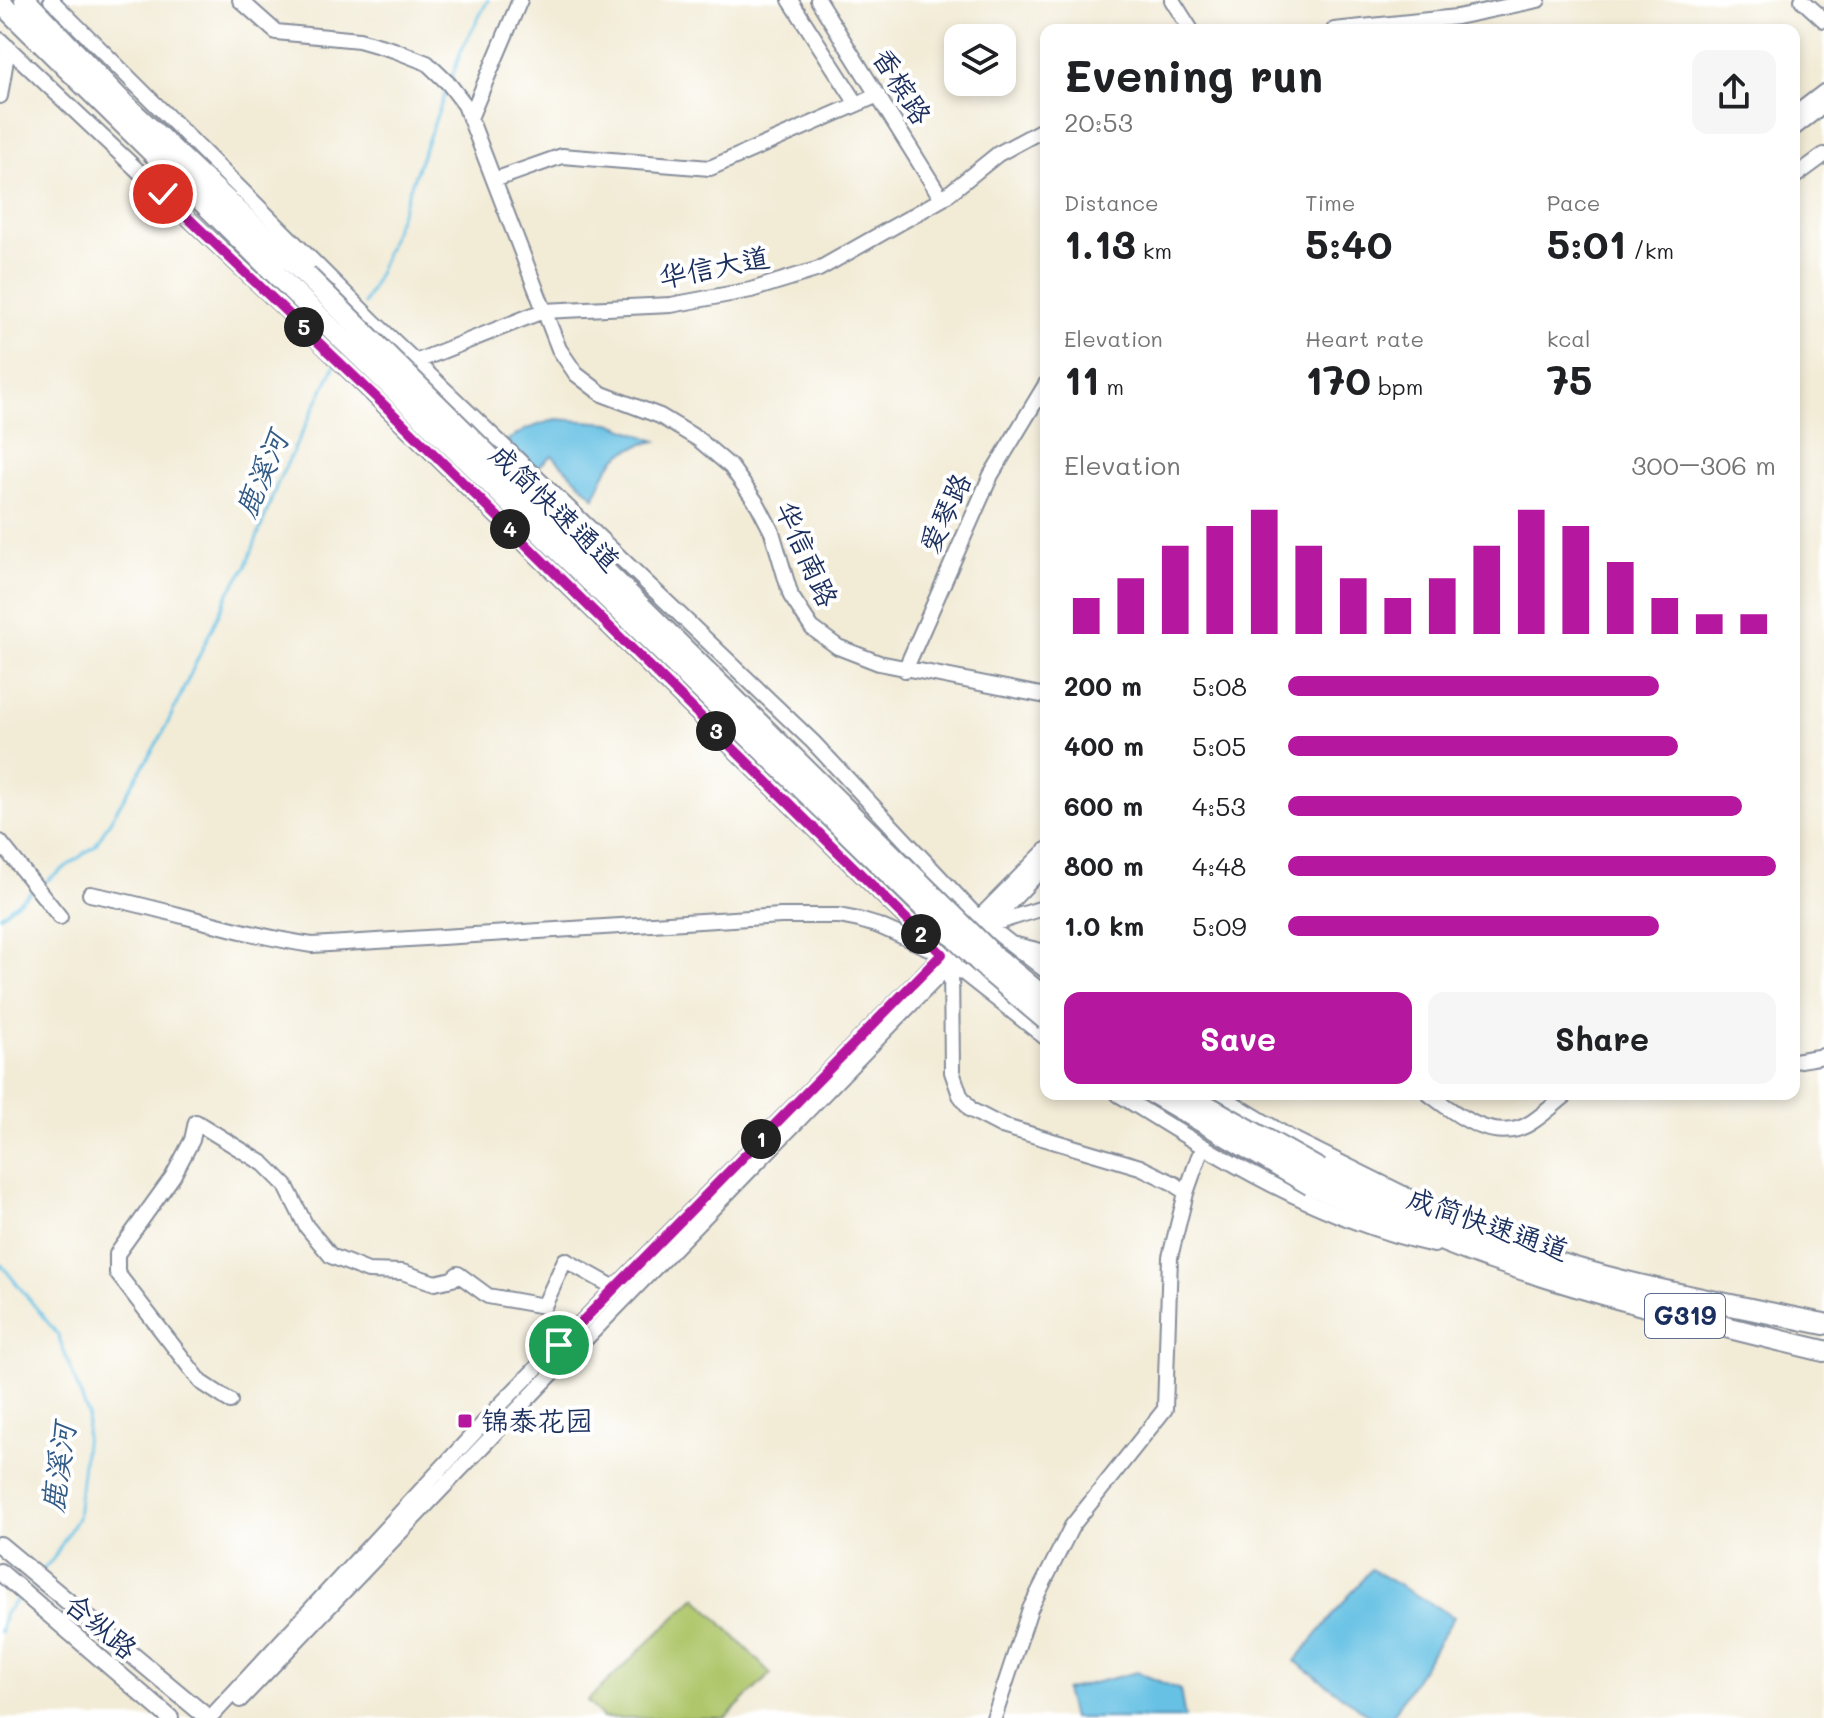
<!DOCTYPE html>
<meta charset="utf-8">
<style>
body{margin:0;font-family:Mali,"LXGW WenKai TC",sans-serif;background:#f6f6f6;color:#202124;height:100vh;display:flex;flex-direction:column;font-size:30px;white-space:nowrap}
*{box-sizing:border-box;margin:0}
p{font-size:26px;color:#757577}
.icon{flex:none;width:44px;height:44px;fill:none;stroke:currentColor;stroke-width:2;stroke-linecap:round;stroke-linejoin:round}
.map{position:relative;flex:1;overflow:hidden}
.panel{position:absolute;left:1040px;top:24px;width:760px;height:1076px;display:flex;flex-direction:column;background:#fff;border-radius:16px;box-shadow:0 4px 12px #0003}
.panel>*{flex:none}
.tools{position:absolute;left:944px;top:24px;display:grid;gap:16px}
.tools a{display:grid;place-items:center;width:72px;height:72px;border-radius:16px;background:#fff;box-shadow:0 4px 12px #0003;font-size:40px}
.pin{position:absolute;display:grid;place-items:center;width:68px;height:68px;color:#fff;margin:-34px;border:4px solid #fff;border-radius:50%;box-shadow:0 2px 8px #0007}
.km{position:absolute;width:40px;height:40px;margin:-20px;border-radius:50%;background:#222;color:#fff;font-size:22px;line-height:40px;text-align:center}
.round{display:grid;place-items:center;flex:none;width:84px;height:84px;border-radius:16px;background:#f6f6f6}
.headline{display:flex;align-items:center;justify-content:space-between;height:136px;padding:0 24px}
h1{font-size:44px;font-weight:800;line-height:60px}
.stats{display:grid;grid-template-columns:repeat(3,1fr);gap:12px;height:136px;padding:8px 24px}
.stats div{display:grid;align-content:center}
.stats b{font-size:40px;font-weight:800}
.stats small{font-size:22px;font-weight:400}
.stats p{font-size:22px}
.chart{height:224px;padding:16px 24px}
.chart p{display:flex;justify-content:space-between}
.chart svg{width:100%;height:144px;margin-top:8px;stroke:#b5179e;stroke-width:6}
.button{display:flex;gap:16px;margin-top:auto;padding:16px 24px}
.button a{flex:1;height:92px;border-radius:16px;background:#b5179e;color:#fff;font-size:32px;font-weight:800;line-height:92px;text-align:center}
.button a+a{background:#f6f6f6;color:#202124}
ul{padding:0 24px;list-style:none;font-size:26px}
li{display:grid;grid-template-columns:128px 96px 1fr;align-items:center;height:60px}
li i{height:20px;border-radius:10px;background:#b5179e}
.map>svg:first-child{display:block}
</style>
<div class="map">
<svg width="1824" height="1718" viewBox="0 0 1824 1718">
<rect width="100%" height="100%" fill="#fff"/>
<filter id="ink" filterUnits="userSpaceOnUse"><feTurbulence type="fractalNoise" baseFrequency=".0125" numOctaves="2"/><feDisplacementMap in="SourceGraphic" scale="16" xChannelSelector="R" yChannelSelector="G"/><feConvolveMatrix kernelMatrix="1 2 1 2 8 2 1 2 1" color-interpolation-filters="sRGB"/></filter>
<filter id="wash" filterUnits="userSpaceOnUse"><feTurbulence type="fractalNoise" baseFrequency=".006" numOctaves="4" result="noise"/><feDisplacementMap in="SourceGraphic" scale="32" xChannelSelector="R" yChannelSelector="G"/><feGaussianBlur stdDeviation="1.8" result="paint"/><feColorMatrix in="noise" values="0 0 0 0 0 0 0 0 0 0 0 0 0 0 0 0 0 1.4 0 .05"/><feComposite in="paint" operator="in"/></filter>
<g filter="url(#wash)">
<rect width="100%" height="100%" fill="#f2ebd6"/>
<path fill="#afc66b" stroke="#657a64" stroke-width="2" d="M696,1597L771,1674L725,1718H603L587,1701Z"/>
<path fill="#66c1e4" stroke="#4078a1" stroke-width="2" d="M556,419L610,423L656,441C618,449 606,462 595,498L552,455L536,469L506,441L527,429Z
M1371,1569L1454,1617L1391,1718H1372L1295,1661Z
M1137,1672L1180,1690L1185,1718H1072L1065,1690Z"/>
<g fill="none" stroke-linecap="round" stroke-linejoin="round">
<path stroke="#66c1e4" stroke-width="3" d="M451,80L461,51L488,0
M364,304L377,277L446,91
M42,884L95,846L163,733L228,594L246,567L278,482L335,365
M0,916L32,891
M0,1263L58,1335L88,1415L77,1518L53,1559L40,1573
M0,1632L5,1613L19,1597"/>
</g>
</g>
<g filter="url(#ink)">
<g fill="none" stroke-linecap="round" stroke-linejoin="round">
<defs>
<path id="minor" d="M51,0L373,321L813,742L978,918L1046,971
M240,0L276,32L359,40L394,50L427,63L449,84L465,105L559,349L576,374L602,394L660,416L698,439L731,467L758,505L772,532L791,596L812,628L838,647L879,663L1046,696
M790,0L857,104
M818,0L942,199
M1172,0L1191,30
M1802,0L1824,20
M1334,30L1457,17L1538,0
M0,40L318,341L951,963L1046,1038
M0,96L8,47
M1794,115L1824,92
M470,118L520,0
M1794,128L1824,105
M1794,177L1824,155
M494,180L562,156L710,168L878,95
M410,364L543,311L671,305L751,290L819,269L942,199L998,154L1046,128
M905,670L991,475L1046,384
M0,842L60,917
M90,894C164,908 237,934 312,945L781,916H839L859,920L879,926L931,949
M973,924L1046,850
M989,925L1046,907
M982,932L1046,865
M1016,945L1041,951L1046,954
M951,963L952,1072L960,1095L971,1110L1002,1126L1140,1167L1175,1184L1186,1193
M1794,1061L1824,1056
M1118,1094C1217,1156 1318,1220 1434,1245
M1218,1094L1289,1137L1434,1209
M1429,1094C1458,1116 1496,1146 1532,1122C1544,1114 1556,1103 1567,1094
M230,1401L201,1382L117,1273V1254L173,1176L192,1140L196,1122L264,1164L286,1186L306,1226L331,1256L368,1271L402,1272L435,1283L452,1279L458,1274L488,1296L544,1306L565,1260L615,1288
M240,1700L540,1386L956,958
M210,1718L503,1402L947,950
M994,1718L1030,1609L1072,1526L1165,1409L1170,1257L1186,1193L1199,1156"/>
<path id="major" d="M0,1545L208,1718
M0,1572L170,1718"/>
<path id="highway" d="M25,0L123,103L306,275
M0,2L293,291
M1320,1170C1396,1204 1472,1237 1552,1261C1640,1289 1733,1305 1824,1324
M1311,1185C1369,1210 1426,1236 1485,1257C1596,1295 1710,1324 1824,1351"/>
</defs>
<use href="#minor" stroke="#868d9a" stroke-width="18"/>
<use href="#major" stroke="#868d9a" stroke-width="20"/>
<use href="#highway" stroke="#868d9a" stroke-width="24"/>
<use href="#minor" stroke="#fff" stroke-width="14"/>
<use href="#major" stroke="#fff" stroke-width="16"/>
<use href="#highway" stroke="#fff" stroke-width="20"/>
<defs>
<path id="highway-bridge" d="M306,275L994,956L1046,999
M293,291L991,973L1046,1020
M1155,1094L1311,1185
M1186,1094L1320,1170"/>
</defs>
<use href="#highway-bridge" stroke="#868d9a" stroke-width="24" stroke-linecap="butt"/>
<use href="#highway-bridge" stroke="#fff" stroke-width="20"/>
</g>
</g>
<g fill="none" stroke-linecap="round" stroke-linejoin="round" filter="url(#ink)">
<defs>
<path id="route" d="M163,194L381,402L942,954L559,1345"/>
</defs>
<use href="#route" stroke="#fff" stroke-width="16"/>
<use href="#route" stroke="#b5179e" stroke-width="10"/>
</g>
<rect fill="#b5179e" stroke="#fff" stroke-width="3" x="457" y="1413" width="16" height="16" rx="4"/>
<g text-anchor="middle" stroke-width="8" stroke-linejoin="round" paint-order="stroke">
<rect fill="#fff" stroke="#5f6d8e" stroke-width="2" x="1645" y="1294" width="80" height="44" rx="6"/>
<g font-size="26" font-weight="bold" fill="#1b2f5e">
<text x="1685" y="1325">G319</text>
</g>
<g font-size="28" fill="#1b2f5e" stroke="#fff">
<text transform="translate(902 86) rotate(58)" y="10">香槟路</text>
<text transform="translate(714 267) rotate(-11)" y="10">华信大道</text>
<text transform="translate(555 508) rotate(44)" y="10">成简快速通道</text>
<text transform="translate(945 513) rotate(-65)" y="10">爱琴路</text>
<text transform="translate(807 554) rotate(66)" y="10">华信南路</text>
<text transform="translate(1488 1224) rotate(19)" y="10">成简快速通道</text>
<text transform="translate(101 1626) rotate(40)" y="10">合纵路</text>
</g>
<g font-size="28" fill="#1b2f5e" stroke="#fff" text-anchor="start">
<text x="481" y="1431">锦泰花园</text>
</g>
<g font-size="30" font-style="italic" fill="#325b86" stroke="#fff">
<text transform="translate(262 475) rotate(-67)" y="10">鹿溪河</text>
<text transform="translate(59 1468) rotate(-82)" y="10">鹿溪河</text>
</g>
</g>
</svg>
<div class="tools">
<a><svg class="icon" aria-label="layers" viewBox="0 0 24 24"><path d="M12 4l9 5-9 5-9-5zM3 14l9 5 9-5"/></svg></a>
</div>
<div class="pin" style="left:559px;top:1345px;background:#1e9e55"><svg class="icon" aria-label="arrive" viewBox="0 0 24 24"><path d="M6 21V4h12l-3 4 3 4H6"/></svg></div>
<div class="pin" style="left:163px;top:194px;background:#d93025"><svg class="icon" aria-label="check" viewBox="0 0 24 24"><path d="M5 12l5 5 9-10"/></svg></div>
<b class="km" style="left:761px;top:1139px">1</b>
<b class="km" style="left:921px;top:934px">2</b>
<b class="km" style="left:716px;top:731px">3</b>
<b class="km" style="left:510px;top:529px">4</b>
<b class="km" style="left:304px;top:327px">5</b>
<section class="panel">
<div class="headline"><div><h1>Evening run</h1><p>20:53</p></div><a class="round"><svg class="icon" aria-label="share" viewBox="0 0 24 24"><path d="M12 15V3M7 8l5-5 5 5M5 13v7h14v-7"/></svg></a></div>
<div class="stats">
<div><p>Distance</p><b>1.13<small> km</small></b></div>
<div><p>Time</p><b>5:40</b></div>
<div><p>Pace</p><b>5:01<small> /km</small></b></div>
</div>
<div class="stats">
<div><p>Elevation</p><b>11<small> m</small></b></div>
<div><p>Heart rate</p><b>170<small> bpm</small></b></div>
<div><p>kcal</p><b>75</b></div>
</div>
<div class="chart"><p><span>Elevation</span>300–306 m</p>
<svg viewBox="0 0 160 44" preserveAspectRatio="none"><path d="M5 44V33M15 44V27M25 44V17M35 44V11M45 44V6M55 44V17M65 44V27M75 44V33M85 44V27M95 44V17M105 44V6M115 44V11M125 44V22M135 44V33M145 44V38M155 44V38"/></svg>
</div>
<ul>
<li><b>200 m</b>5:08<i style="width:76%"></i></li>
<li><b>400 m</b>5:05<i style="width:80%"></i></li>
<li><b>600 m</b>4:53<i style="width:93%"></i></li>
<li><b>800 m</b>4:48<i style="width:100%"></i></li>
<li><b>1.0 km</b>5:09<i style="width:76%"></i></li>
</ul>
<div class="button"><a>Save</a><a>Share</a></div>
</section>
</div>
